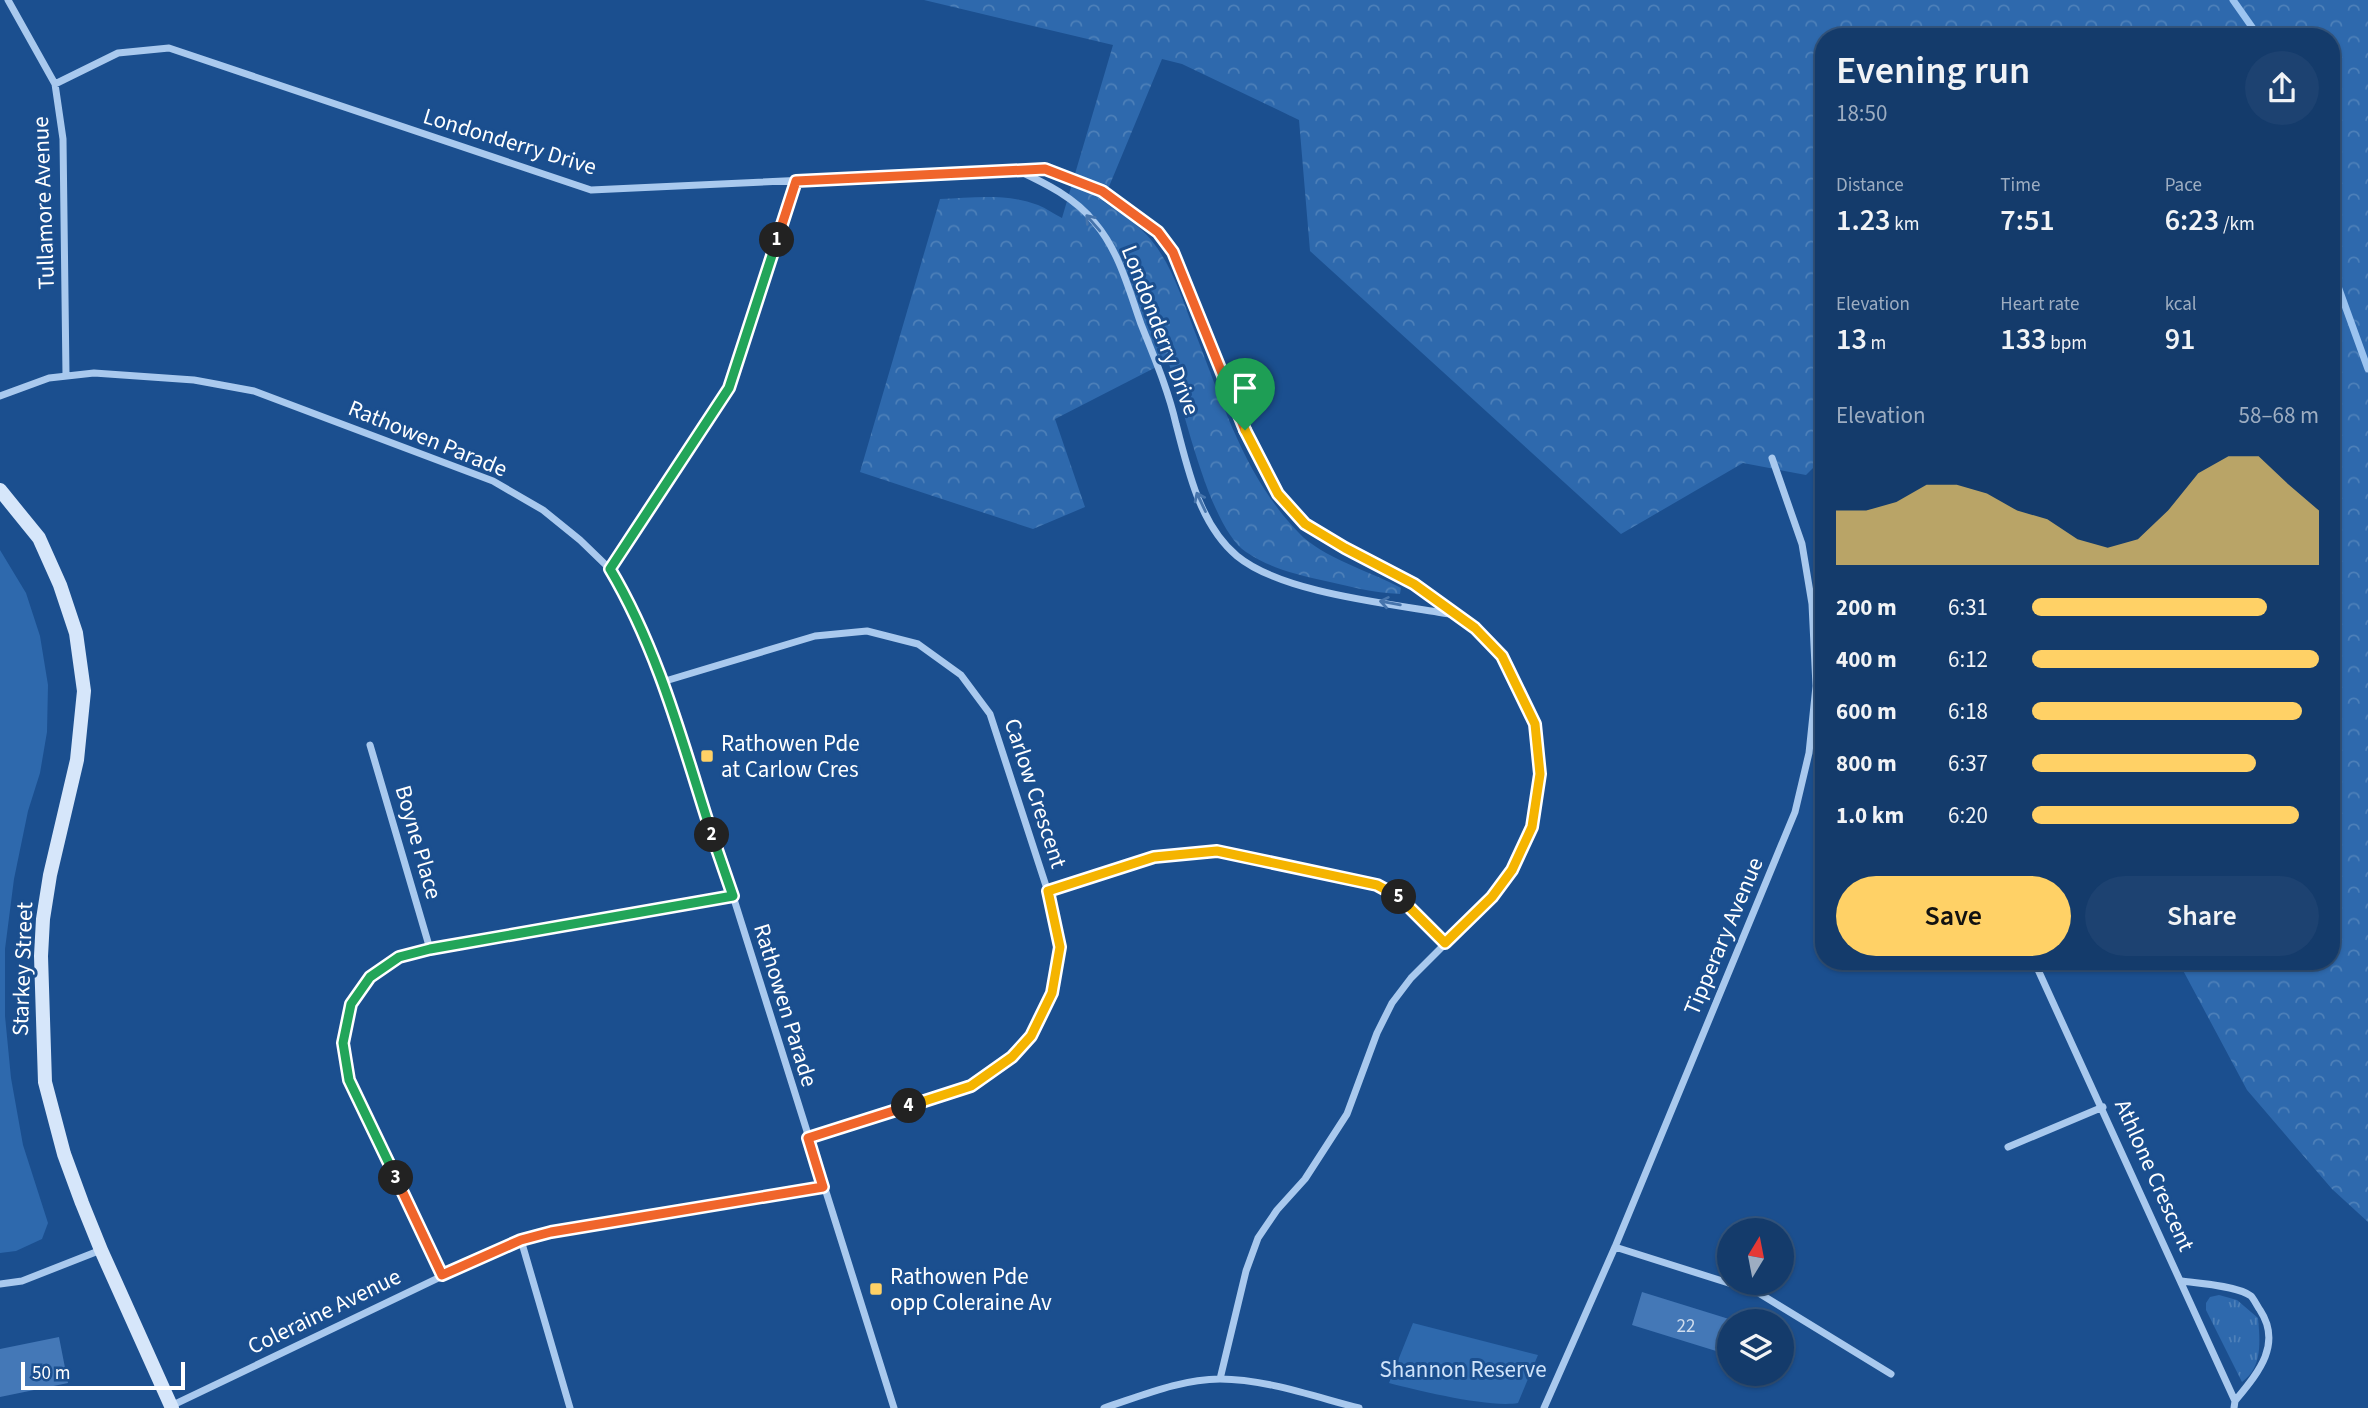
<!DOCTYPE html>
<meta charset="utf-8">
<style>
body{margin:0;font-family:"Source Sans 3",sans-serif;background:#1d4271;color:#f1f3f6;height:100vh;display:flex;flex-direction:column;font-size:26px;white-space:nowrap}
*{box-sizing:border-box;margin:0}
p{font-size:23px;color:#9dadc1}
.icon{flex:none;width:38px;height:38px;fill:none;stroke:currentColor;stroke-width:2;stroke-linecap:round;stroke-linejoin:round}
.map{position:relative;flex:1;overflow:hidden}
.sheet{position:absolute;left:1815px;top:28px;width:525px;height:942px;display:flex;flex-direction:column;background:#143b6b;border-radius:28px;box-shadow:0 2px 5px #0004,0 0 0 2px #33557e}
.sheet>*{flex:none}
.needle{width:46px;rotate:10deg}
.tools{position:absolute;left:1717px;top:1218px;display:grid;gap:14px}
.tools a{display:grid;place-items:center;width:77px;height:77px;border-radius:50%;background:#143b6b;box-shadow:0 2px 5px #0004,0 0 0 2px #33557e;font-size:35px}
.scale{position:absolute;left:21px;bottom:18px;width:164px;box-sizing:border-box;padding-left:7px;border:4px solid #fff;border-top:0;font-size:19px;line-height:24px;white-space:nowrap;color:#fff;-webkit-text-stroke:5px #1b4f8f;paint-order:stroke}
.pin{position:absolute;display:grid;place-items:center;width:60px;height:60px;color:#fff;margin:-72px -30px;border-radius:50% 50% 50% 0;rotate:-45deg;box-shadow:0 0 7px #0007}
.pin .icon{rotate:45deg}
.km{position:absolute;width:35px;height:35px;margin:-18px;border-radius:50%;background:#222;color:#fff;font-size:19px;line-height:35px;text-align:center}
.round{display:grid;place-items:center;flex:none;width:74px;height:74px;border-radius:37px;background:#1d4271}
.summary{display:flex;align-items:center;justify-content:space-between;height:119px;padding:0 21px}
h1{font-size:38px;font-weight:600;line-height:52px}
.metrics{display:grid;grid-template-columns:repeat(3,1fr);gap:10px;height:119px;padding:7px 21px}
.metrics div{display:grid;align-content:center}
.metrics b{font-size:30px;font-weight:600}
.metrics small{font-size:19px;font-weight:400}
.metrics p{font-size:19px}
.chart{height:196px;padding:14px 21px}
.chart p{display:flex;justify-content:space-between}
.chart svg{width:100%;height:126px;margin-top:7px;fill:#ffd166;opacity:.7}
.action{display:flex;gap:14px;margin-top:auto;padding:14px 21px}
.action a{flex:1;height:80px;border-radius:42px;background:#ffd166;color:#111;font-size:28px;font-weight:600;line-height:80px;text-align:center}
.action a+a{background:#1d4271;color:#f1f3f6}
ul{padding:0 21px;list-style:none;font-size:23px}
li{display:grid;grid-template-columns:112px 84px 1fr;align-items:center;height:52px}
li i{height:18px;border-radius:9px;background:#ffd166}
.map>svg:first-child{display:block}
</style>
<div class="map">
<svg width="2368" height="1408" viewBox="0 0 2368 1408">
<defs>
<pattern id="grass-tufts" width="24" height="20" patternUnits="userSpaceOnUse" patternTransform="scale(1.75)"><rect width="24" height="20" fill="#2e69ad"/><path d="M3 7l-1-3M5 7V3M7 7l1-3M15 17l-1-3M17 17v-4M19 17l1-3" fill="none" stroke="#4d80b9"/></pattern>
<pattern id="forest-crowns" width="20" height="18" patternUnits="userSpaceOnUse" patternTransform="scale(1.75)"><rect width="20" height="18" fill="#2e69ad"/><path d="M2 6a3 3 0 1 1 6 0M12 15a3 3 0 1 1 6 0" fill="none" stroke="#4d80b9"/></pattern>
</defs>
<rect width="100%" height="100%" fill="#1b4f8f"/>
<path fill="url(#grass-tufts)" d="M2219,1295L2237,1300L2258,1318C2260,1341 2263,1367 2242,1382L2206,1310V1303L2210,1297Z"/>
<path fill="url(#forest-crowns)" d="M924,0H2368V1222L2332,1189L2247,1090L2178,961H2331V37H1824L1823,458L1806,475L1743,463L1621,534L1310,251L1299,120L1182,64L1162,59L1103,201C1119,213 1140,225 1152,241C1172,266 1182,298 1193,327C1221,398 1244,477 1299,533C1321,557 1372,572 1401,588L1400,594C1373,593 1348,586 1321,580C1294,574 1270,568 1246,552C1208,526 1184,406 1168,361L1055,419L1085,507L1033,529L860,472L940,199C972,198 1007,193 1038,205C1046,208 1054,214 1062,218L1113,45Z"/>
<path fill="#2e69ad" d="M0,550L26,593L40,636L48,685L47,732L40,773L28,811L14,879L5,949V1016L11,1078L23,1145L48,1223L42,1239L16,1251L0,1253Z
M1413,1323L1538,1355L1518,1403C1490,1408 1420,1391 1389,1383Z"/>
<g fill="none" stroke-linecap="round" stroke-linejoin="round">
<path stroke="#9cc4f0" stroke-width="7" d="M2233,0L2259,37
M2331,267L2368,369"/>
</g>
<path fill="#4478b7" d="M1642,1292L1729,1319V1355L1632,1325Z
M59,1337L68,1383L0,1397V1349Z"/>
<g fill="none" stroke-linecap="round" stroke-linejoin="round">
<path stroke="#a9c9ee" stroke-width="7" d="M8,0L55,84L63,139L66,375
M55,84L118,53L169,48L591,190L1046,169L1102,191L1158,232L1173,252L1245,430L1278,494L1305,524L1345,548L1414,584L1475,628L1502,656L1535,724L1540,774L1532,827L1512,870L1492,897L1411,978L1392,1003L1377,1033L1347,1114L1305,1179L1277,1210L1258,1238L1246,1271L1220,1379
M1017,170C1045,183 1076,198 1095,223C1119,251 1129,290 1141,324C1154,357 1168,389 1176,424C1188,469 1199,524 1237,556C1283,594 1394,604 1455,615
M0,396L49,378L94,373L194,380L254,391L493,481L543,510L580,540L610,569L643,632L662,682L733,896L894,1408
M610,569L729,388L796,181
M662,682L815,636L867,631L918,644L961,675L990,714L1048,892L1060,947L1053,993L1031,1036L1012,1057L971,1086L808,1138
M370,745L430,949
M1048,892L1154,857L1217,851L1377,885L1400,898L1445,943
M2034,961L2235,1401L2234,1408
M2008,1147L2103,1107
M521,1240L570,1408
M1615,1247L1757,1292L1891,1374
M442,1275L349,1080L343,1043L351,1004L370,977L399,957L430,949L733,896
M2182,1281C2198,1283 2238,1286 2251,1296C2254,1299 2257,1306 2260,1310C2283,1345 2257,1374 2235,1401
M0,1284L22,1281L101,1250
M171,1406L480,1258L521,1240L551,1232L823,1187
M1104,1408C1141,1396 1181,1379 1220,1379C1265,1379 1316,1397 1359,1408
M1544,1408L1615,1247L1795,812L1809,753L1816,686L1812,604L1802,544L1772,458"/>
<path stroke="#d6e6fa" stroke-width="14" d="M0,490L39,538L60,585L76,633L84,691L77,760L50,875L43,919L41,956L45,1082L64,1154L82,1203L101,1250L172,1408"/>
</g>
<defs><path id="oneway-shaft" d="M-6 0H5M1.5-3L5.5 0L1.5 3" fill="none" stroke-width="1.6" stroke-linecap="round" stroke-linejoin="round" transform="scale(1.75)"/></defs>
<g stroke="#4674ac">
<use href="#oneway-shaft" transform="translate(1093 223) rotate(-131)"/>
<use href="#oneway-shaft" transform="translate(1201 502) rotate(-115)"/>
<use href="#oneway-shaft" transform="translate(1390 603) rotate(-170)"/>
</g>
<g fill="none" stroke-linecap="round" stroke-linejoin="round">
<defs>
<path id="split-1" d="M777,240L796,181L1045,169L1102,191L1158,232L1173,252L1245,430"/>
<path id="split-2" d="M712,835C683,745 659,651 610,569L729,388L777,240"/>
<path id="split-3" d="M396,1178L349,1080L343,1043L351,1004L370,977L399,957L430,949L733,896L712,835"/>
<path id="split-4" d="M396,1178L442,1275L521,1240L551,1232L823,1187L808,1138L909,1106"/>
<path id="split-5" d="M909,1106L971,1086L1012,1057L1031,1036L1052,993L1060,947L1048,891L1154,857L1217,851L1377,885L1399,897"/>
<path id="split-6" d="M1245,430L1278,494L1305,524L1345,548L1414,584L1475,628L1502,656L1535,724L1540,774L1532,827L1512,870L1492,897L1445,943L1399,897"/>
</defs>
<use href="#split-1" stroke="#fff" stroke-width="14"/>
<use href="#split-2" stroke="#fff" stroke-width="14"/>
<use href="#split-3" stroke="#fff" stroke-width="14"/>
<use href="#split-4" stroke="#fff" stroke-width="14"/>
<use href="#split-5" stroke="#fff" stroke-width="14"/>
<use href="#split-6" stroke="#fff" stroke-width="14"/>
<use href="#split-1" stroke="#f0652b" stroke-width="9"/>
<use href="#split-2" stroke="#22a559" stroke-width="9"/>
<use href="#split-3" stroke="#22a559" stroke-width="9"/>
<use href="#split-4" stroke="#f0652b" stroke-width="9"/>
<use href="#split-5" stroke="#f5b400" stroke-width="9"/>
<use href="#split-6" stroke="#f5b400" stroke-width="9"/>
</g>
<g fill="#ffd166" stroke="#1b4f8f" stroke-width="2.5">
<rect x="700" y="749" width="14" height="14" rx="3.5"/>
<rect x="869" y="1282" width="14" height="14" rx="3.5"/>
</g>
<g text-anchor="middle" stroke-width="6" stroke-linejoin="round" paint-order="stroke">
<g font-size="19" fill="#d0dded">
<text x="1686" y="1332">22</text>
</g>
<g font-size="23" fill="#fff" stroke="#1b4f8f">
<text transform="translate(510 141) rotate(17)" y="8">Londonderry Drive</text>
<text transform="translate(43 203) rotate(-92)" y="8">Tullamore Avenue</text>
<text transform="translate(1161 330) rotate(69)" y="8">Londonderry Drive</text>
<text transform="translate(428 438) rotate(22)" y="8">Rathowen Parade</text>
<text transform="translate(1036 793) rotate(72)" y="8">Carlow Crescent</text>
<text transform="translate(419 842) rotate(74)" y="8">Boyne Place</text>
<text transform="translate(1723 936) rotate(-67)" y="8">Tipperary Avenue</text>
<text transform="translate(22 969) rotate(-88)" y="8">Starkey Street</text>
<text transform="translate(786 1005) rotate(73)" y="8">Rathowen Parade</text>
<text transform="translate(2155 1175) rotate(66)" y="8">Athlone Crescent</text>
<text transform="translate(324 1311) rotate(-26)" y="8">Coleraine Avenue</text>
</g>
<g font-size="23" fill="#fff" stroke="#1b4f8f" text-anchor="start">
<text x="721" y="751">Rathowen Pde<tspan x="721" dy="26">at Carlow Cres</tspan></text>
<text x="890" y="1284">Rathowen Pde<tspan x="890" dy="26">opp Coleraine Av</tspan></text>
</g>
<g font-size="23" fill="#cfe3fa" stroke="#1b4f8f">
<text x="1463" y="1377">Shannon Reserve</text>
</g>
</g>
</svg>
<div class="tools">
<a><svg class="needle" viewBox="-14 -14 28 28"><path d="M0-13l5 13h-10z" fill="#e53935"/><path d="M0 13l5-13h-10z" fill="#9dadc1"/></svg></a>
<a><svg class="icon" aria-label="layers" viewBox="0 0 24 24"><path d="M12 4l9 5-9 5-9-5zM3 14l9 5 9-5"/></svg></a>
</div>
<div class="scale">50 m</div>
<div class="pin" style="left:1245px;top:430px;background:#1e9e55"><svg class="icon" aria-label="arrive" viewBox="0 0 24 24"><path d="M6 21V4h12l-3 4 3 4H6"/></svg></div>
<b class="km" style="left:777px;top:240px">1</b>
<b class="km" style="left:712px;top:835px">2</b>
<b class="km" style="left:396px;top:1178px">3</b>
<b class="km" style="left:909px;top:1106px">4</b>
<b class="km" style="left:1399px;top:897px">5</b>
<section class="sheet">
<div class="summary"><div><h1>Evening run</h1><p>18:50</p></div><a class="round"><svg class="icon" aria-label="share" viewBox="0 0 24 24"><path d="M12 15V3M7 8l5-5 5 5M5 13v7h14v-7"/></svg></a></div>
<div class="metrics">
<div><p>Distance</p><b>1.23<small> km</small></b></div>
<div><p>Time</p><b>7:51</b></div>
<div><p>Pace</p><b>6:23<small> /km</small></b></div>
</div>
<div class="metrics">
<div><p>Elevation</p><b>13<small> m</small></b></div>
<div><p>Heart rate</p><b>133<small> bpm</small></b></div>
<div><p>kcal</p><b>91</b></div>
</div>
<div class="chart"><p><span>Elevation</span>58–68 m</p>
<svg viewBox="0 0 160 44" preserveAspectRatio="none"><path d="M0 44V25L10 25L20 22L30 16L40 16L50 19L60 25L70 28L80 35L90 38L100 35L110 25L120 12L130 6L140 6L150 16L160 25V44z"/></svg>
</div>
<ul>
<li><b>200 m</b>6:31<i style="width:82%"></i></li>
<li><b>400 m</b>6:12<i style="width:100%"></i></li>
<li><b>600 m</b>6:18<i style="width:94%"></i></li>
<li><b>800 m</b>6:37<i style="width:78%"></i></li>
<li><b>1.0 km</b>6:20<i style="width:93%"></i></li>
</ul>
<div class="action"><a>Save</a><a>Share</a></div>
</section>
</div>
